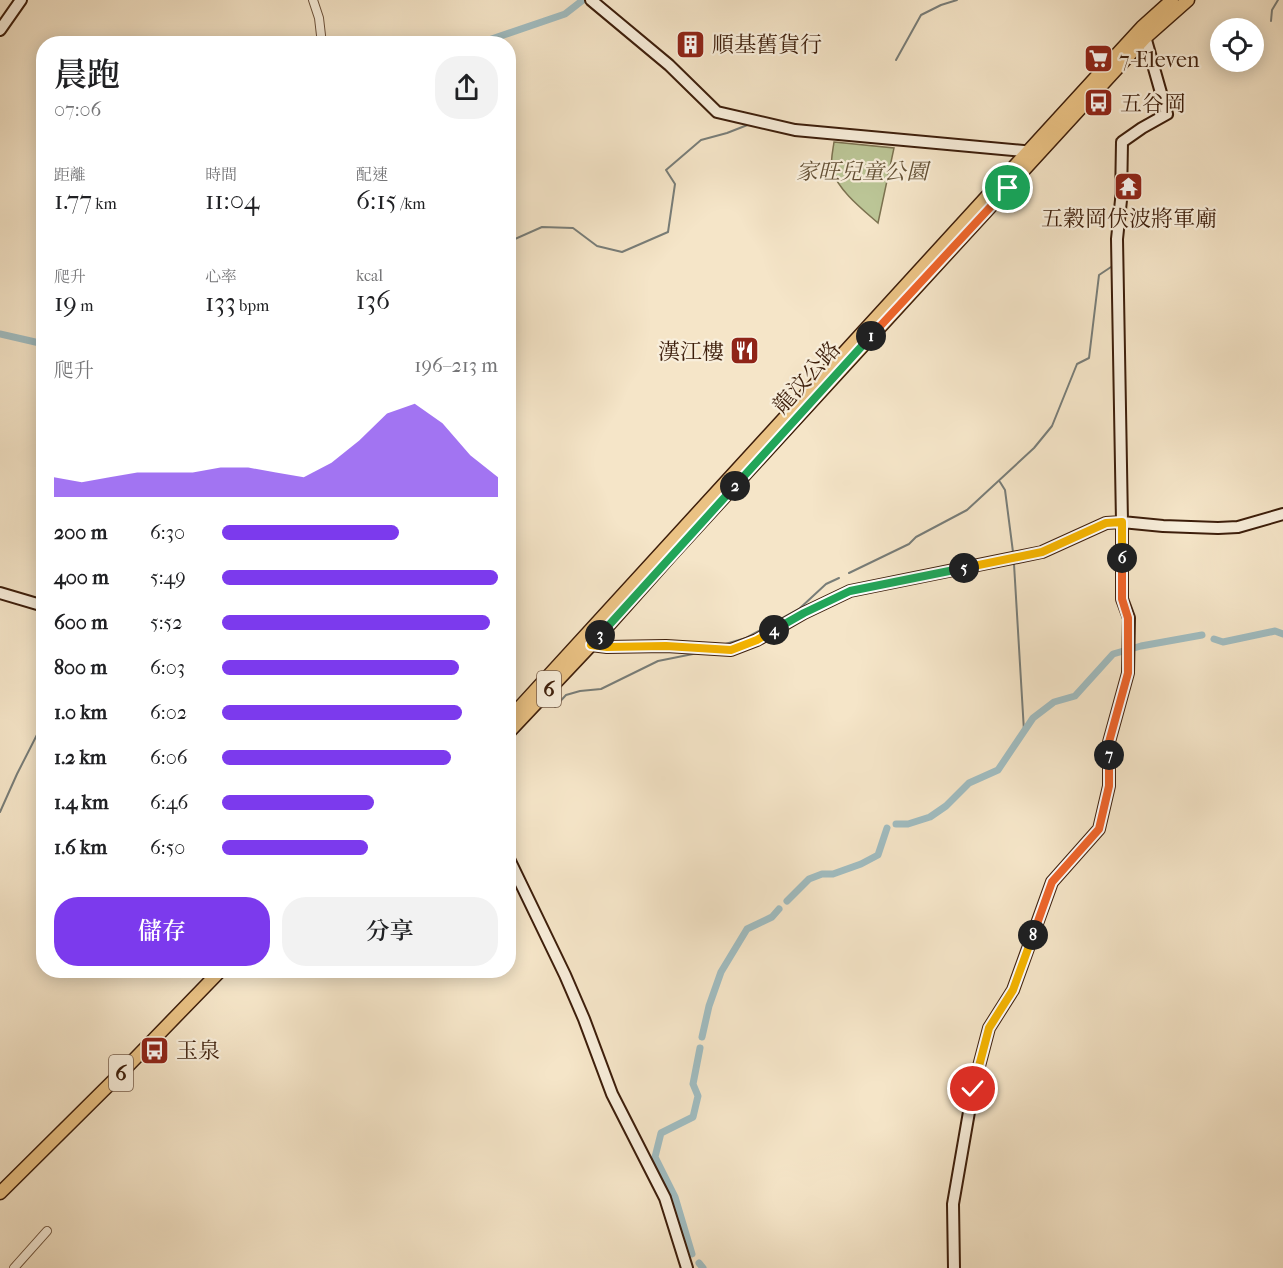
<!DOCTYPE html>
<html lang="zh-TW">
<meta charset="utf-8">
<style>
body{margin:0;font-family:"IM FELL French Canon","Noto Serif TC",serif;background:#f2f2f2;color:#202124;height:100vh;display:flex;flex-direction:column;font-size:22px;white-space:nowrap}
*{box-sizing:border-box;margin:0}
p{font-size:20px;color:#757577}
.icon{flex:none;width:33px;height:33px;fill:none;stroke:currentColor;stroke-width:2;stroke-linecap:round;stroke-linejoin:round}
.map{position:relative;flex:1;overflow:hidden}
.sheet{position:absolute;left:36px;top:36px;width:480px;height:942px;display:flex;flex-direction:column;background:#fff;border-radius:24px;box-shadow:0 3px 15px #0003}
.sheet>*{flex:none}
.fabs{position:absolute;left:1210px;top:18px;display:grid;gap:12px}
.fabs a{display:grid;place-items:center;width:54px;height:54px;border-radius:50%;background:#fff;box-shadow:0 3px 15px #0003;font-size:30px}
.pin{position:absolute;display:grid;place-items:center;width:51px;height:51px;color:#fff;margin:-26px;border:3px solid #fff;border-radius:50%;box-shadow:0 2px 6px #0007}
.km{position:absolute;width:30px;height:30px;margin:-15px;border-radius:50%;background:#222;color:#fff;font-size:16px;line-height:30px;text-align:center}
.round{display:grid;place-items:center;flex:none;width:63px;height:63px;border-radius:24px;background:#f2f2f2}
.overview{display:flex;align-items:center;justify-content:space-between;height:102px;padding:0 18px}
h1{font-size:33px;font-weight:600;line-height:45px}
.stats{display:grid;grid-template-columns:repeat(3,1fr);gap:9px;height:102px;padding:6px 18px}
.stats div{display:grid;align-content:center}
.stats b{font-size:26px;font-weight:600}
.stats small{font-size:16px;font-weight:400}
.stats p{font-size:16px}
.chart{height:168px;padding:12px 18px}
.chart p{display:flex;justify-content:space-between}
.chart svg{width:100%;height:108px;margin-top:6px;fill:#7c3aed;opacity:.7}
.button{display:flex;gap:12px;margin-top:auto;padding:12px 18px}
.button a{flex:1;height:69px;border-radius:24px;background:#7c3aed;color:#fff;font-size:24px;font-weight:600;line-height:69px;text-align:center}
.button a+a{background:#f2f2f2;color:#202124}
ul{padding:0 18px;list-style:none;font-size:20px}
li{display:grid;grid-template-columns:96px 72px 1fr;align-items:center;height:45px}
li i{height:15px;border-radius:8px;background:#7c3aed}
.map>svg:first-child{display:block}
</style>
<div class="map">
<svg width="1283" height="1268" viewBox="0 0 1283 1268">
<rect width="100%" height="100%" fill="#f5e5c8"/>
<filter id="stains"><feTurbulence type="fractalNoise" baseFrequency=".00333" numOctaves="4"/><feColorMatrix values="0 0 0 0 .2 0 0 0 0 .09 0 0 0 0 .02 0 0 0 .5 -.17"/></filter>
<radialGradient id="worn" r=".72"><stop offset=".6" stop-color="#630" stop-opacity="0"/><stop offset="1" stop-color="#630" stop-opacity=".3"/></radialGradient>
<path fill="#bbc596" stroke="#7c7250" stroke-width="1.5" d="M834,142L894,148L878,223C862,209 838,190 832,170C830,162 833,150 834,142Z"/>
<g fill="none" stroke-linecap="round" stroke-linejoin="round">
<path stroke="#787d78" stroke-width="2" d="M1271,21L1272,10L1278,0
M896,60L921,15L941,5L957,0
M508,242L542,227L573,228L597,246L622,252L668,232L675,184L666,170L701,140L727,133L750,124
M1000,482L1005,490L1013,552
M1014,564L1024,731
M849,573L909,544L916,537L967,510L1034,448L1052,426L1077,364L1089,358L1099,275L1111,267
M722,645L746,638L799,609L826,584L839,578
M555,707L566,695L580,691L601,689L658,661L698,653
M0,812L17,774L44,721"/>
<path stroke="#a0bcc0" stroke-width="7" d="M477,44L565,14L583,0
M0,334L44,344
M1214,639L1223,642L1275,631L1283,634
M896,824H908L930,817L946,806L969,783L998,770L1033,718L1054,702L1075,696L1113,654L1141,646L1202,635
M787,901L809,879L822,874H833L861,864L878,855L887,828
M702,1037L709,1006L721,972L747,929L772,917L779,909
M692,1254L675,1197L655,1157L661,1133L693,1117L698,1096L693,1084L700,1048
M699,1263L703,1268"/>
<defs>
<path id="street" d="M313,0L319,18L322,44
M14,1268L47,1231"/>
<path id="secondary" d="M591,0L669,65L717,112L795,130L1034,152
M0,30L21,0
M0,593L44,606
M585,641L591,645L607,647L666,646L731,650L757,640L804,613L850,591L1042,552L1106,523L1122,522L1163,526L1218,528L1238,527L1283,514
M508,857L565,975L584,1019L612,1094L665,1198L687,1268
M954,1268L953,1204L973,1089L989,1028L1013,990L1052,882L1099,829L1109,786V742L1128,673L1129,618L1122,599V522L1117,239L1121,200L1122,142L1142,128L1167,114L1144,33"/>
<path id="primary" d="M508,720L1097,76L1142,27L1172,0
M508,733L591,645L672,554L1145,38L1188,0
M0,1193L123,1071L221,970"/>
</defs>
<use href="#street" stroke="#6b503a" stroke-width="10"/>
<use href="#secondary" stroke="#3d1e0b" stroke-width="14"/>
<use href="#primary" stroke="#3d1e0b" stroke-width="15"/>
<use href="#street" stroke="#f8eedb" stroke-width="8"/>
<use href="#secondary" stroke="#f8eedb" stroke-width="10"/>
<use href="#primary" stroke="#eac284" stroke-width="12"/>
</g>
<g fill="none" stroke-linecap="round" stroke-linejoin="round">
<defs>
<path id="split-1" d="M871,336L1008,188"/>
<path id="split-2" d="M735,486L871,336"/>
<path id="split-3" d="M600,635L735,486"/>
<path id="split-4" d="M600,635L591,645L607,647L666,646L731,650L757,640L774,630"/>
<path id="split-5" d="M774,630L804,613L850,591L964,568"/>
<path id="split-6" d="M964,568L1042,552L1106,523L1122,522V558"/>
<path id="split-7" d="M1109,755V742L1128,673V618L1122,599V558"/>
<path id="split-8" d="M1033,935L1052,882L1099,829L1109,786V755"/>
<path id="split-9" d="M973,1089L989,1028L1013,990L1033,935"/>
</defs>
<use href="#split-1" stroke="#fff" stroke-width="12"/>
<use href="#split-2" stroke="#fff" stroke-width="12"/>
<use href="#split-3" stroke="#fff" stroke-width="12"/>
<use href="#split-4" stroke="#fff" stroke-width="12"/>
<use href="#split-5" stroke="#fff" stroke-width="12"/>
<use href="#split-6" stroke="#fff" stroke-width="12"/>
<use href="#split-7" stroke="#fff" stroke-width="12"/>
<use href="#split-8" stroke="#fff" stroke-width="12"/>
<use href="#split-9" stroke="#fff" stroke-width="12"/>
<use href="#split-1" stroke="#f0652b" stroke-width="8"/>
<use href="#split-2" stroke="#22a559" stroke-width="8"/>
<use href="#split-3" stroke="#22a559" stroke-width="8"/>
<use href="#split-4" stroke="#f5b400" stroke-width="8"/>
<use href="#split-5" stroke="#22a559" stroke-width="8"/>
<use href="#split-6" stroke="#f5b400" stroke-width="8"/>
<use href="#split-7" stroke="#f0652b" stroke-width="8"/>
<use href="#split-8" stroke="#f0652b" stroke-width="8"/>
<use href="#split-9" stroke="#f5b400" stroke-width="8"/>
</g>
<defs>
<symbol id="building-square" viewBox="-11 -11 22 22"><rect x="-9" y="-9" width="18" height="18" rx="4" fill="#8f2418" stroke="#f8eedb"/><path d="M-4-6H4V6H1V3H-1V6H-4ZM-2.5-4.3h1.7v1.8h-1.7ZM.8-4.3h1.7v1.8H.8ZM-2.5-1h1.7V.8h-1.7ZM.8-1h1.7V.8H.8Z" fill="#fff"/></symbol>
<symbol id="supermarket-square" viewBox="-11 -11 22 22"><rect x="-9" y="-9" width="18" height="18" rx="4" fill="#8f2418" stroke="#f8eedb"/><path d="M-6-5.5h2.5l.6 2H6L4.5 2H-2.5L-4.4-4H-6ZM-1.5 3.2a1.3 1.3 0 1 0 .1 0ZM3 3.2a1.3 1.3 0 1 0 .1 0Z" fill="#fff"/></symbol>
<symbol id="bus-square" viewBox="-11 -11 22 22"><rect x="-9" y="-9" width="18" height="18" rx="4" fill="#8f2418" stroke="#f8eedb"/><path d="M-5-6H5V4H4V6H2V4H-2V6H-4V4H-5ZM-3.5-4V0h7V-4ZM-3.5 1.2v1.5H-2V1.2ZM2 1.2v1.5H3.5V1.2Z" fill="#fff"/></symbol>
<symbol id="temple-square" viewBox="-11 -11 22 22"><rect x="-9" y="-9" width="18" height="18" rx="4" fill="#8f2418" stroke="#f8eedb"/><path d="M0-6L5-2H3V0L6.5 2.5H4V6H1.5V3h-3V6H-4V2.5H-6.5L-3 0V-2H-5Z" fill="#fff"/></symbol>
<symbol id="restaurant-square" viewBox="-11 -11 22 22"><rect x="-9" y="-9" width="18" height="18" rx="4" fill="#8f2418" stroke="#f8eedb"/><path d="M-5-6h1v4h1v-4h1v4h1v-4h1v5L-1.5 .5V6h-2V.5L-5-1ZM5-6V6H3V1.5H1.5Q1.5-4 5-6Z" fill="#fff"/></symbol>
</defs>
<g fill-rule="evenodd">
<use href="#building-square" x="674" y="28" width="33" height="33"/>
<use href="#supermarket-square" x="1082" y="42" width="33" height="33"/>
<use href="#bus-square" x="1082" y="86" width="33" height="33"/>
<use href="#temple-square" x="1112" y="170" width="33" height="33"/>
<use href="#restaurant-square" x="728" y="334" width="33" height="33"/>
<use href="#bus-square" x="138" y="1034" width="33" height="33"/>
</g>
<g text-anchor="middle" stroke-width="4.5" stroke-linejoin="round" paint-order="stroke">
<g fill="#f8eedb" stroke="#755c49" stroke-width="1.5">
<rect x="537" y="671" width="24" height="36" rx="4.5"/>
<rect x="109" y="1055" width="24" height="36" rx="4.5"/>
</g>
<g font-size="21" font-weight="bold" fill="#3d1e0b">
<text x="549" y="696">6</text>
<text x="121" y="1080">6</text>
</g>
<g font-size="22" fill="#3d1e0b" stroke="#f8eedb" text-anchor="start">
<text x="712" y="52">順基舊貨行</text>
<text x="1119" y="67">7-Eleven</text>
<text x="1120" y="111">五谷岡</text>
<text x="1129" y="226" text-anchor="middle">五穀岡伏波將軍廟</text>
<text x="724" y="359" text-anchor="end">漢江樓</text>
<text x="176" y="1058">玉泉</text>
</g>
<g font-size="22" font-style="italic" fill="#635035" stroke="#f8eedb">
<text x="862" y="179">家旺兒童公園</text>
</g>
<g font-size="22" fill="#3d1e0b" stroke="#f8eedb">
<text transform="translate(806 377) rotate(-48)" y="8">龍汶公路</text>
</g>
</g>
<rect width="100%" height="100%" filter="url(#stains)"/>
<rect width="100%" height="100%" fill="url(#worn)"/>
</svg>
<div class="fabs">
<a><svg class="icon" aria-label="locate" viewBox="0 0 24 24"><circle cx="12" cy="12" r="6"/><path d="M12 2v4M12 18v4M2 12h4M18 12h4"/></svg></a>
</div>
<div class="pin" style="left:1008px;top:188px;background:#1e9e55"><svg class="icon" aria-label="arrive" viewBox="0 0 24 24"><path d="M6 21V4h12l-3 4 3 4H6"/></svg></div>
<div class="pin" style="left:973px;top:1089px;background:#d93025"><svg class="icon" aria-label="check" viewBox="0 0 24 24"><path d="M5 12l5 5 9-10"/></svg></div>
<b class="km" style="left:871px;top:336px">1</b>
<b class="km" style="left:735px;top:486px">2</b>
<b class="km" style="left:600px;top:635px">3</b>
<b class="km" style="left:774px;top:630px">4</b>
<b class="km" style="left:964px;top:568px">5</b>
<b class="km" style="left:1122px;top:558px">6</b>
<b class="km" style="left:1109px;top:755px">7</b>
<b class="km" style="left:1033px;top:935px">8</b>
<section class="sheet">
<div class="overview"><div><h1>晨跑</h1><p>07:06</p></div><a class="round"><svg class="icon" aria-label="share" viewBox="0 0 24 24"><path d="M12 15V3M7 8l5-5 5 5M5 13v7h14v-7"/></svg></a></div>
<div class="stats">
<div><p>距離</p><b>1.77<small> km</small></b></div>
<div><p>時間</p><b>11:04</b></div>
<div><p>配速</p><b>6:15<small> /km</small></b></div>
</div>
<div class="stats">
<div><p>爬升</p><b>19<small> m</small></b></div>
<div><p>心率</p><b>133<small> bpm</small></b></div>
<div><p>kcal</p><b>136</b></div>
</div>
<div class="chart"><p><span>爬升</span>196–213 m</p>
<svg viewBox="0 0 160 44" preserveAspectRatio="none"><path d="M0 44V36L10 38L20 36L30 34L40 34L50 34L60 32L70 32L80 34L90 36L100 30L110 21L120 10L130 6L140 14L150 27L160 36V44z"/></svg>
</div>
<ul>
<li><b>200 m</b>6:30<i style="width:64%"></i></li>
<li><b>400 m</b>5:49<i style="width:100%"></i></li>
<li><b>600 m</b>5:52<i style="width:97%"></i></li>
<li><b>800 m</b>6:03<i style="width:86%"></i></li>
<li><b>1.0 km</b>6:02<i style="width:87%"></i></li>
<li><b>1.2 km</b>6:06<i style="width:83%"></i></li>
<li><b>1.4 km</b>6:46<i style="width:55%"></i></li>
<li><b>1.6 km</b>6:50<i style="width:53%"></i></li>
</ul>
<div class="button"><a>儲存</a><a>分享</a></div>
</section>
</div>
